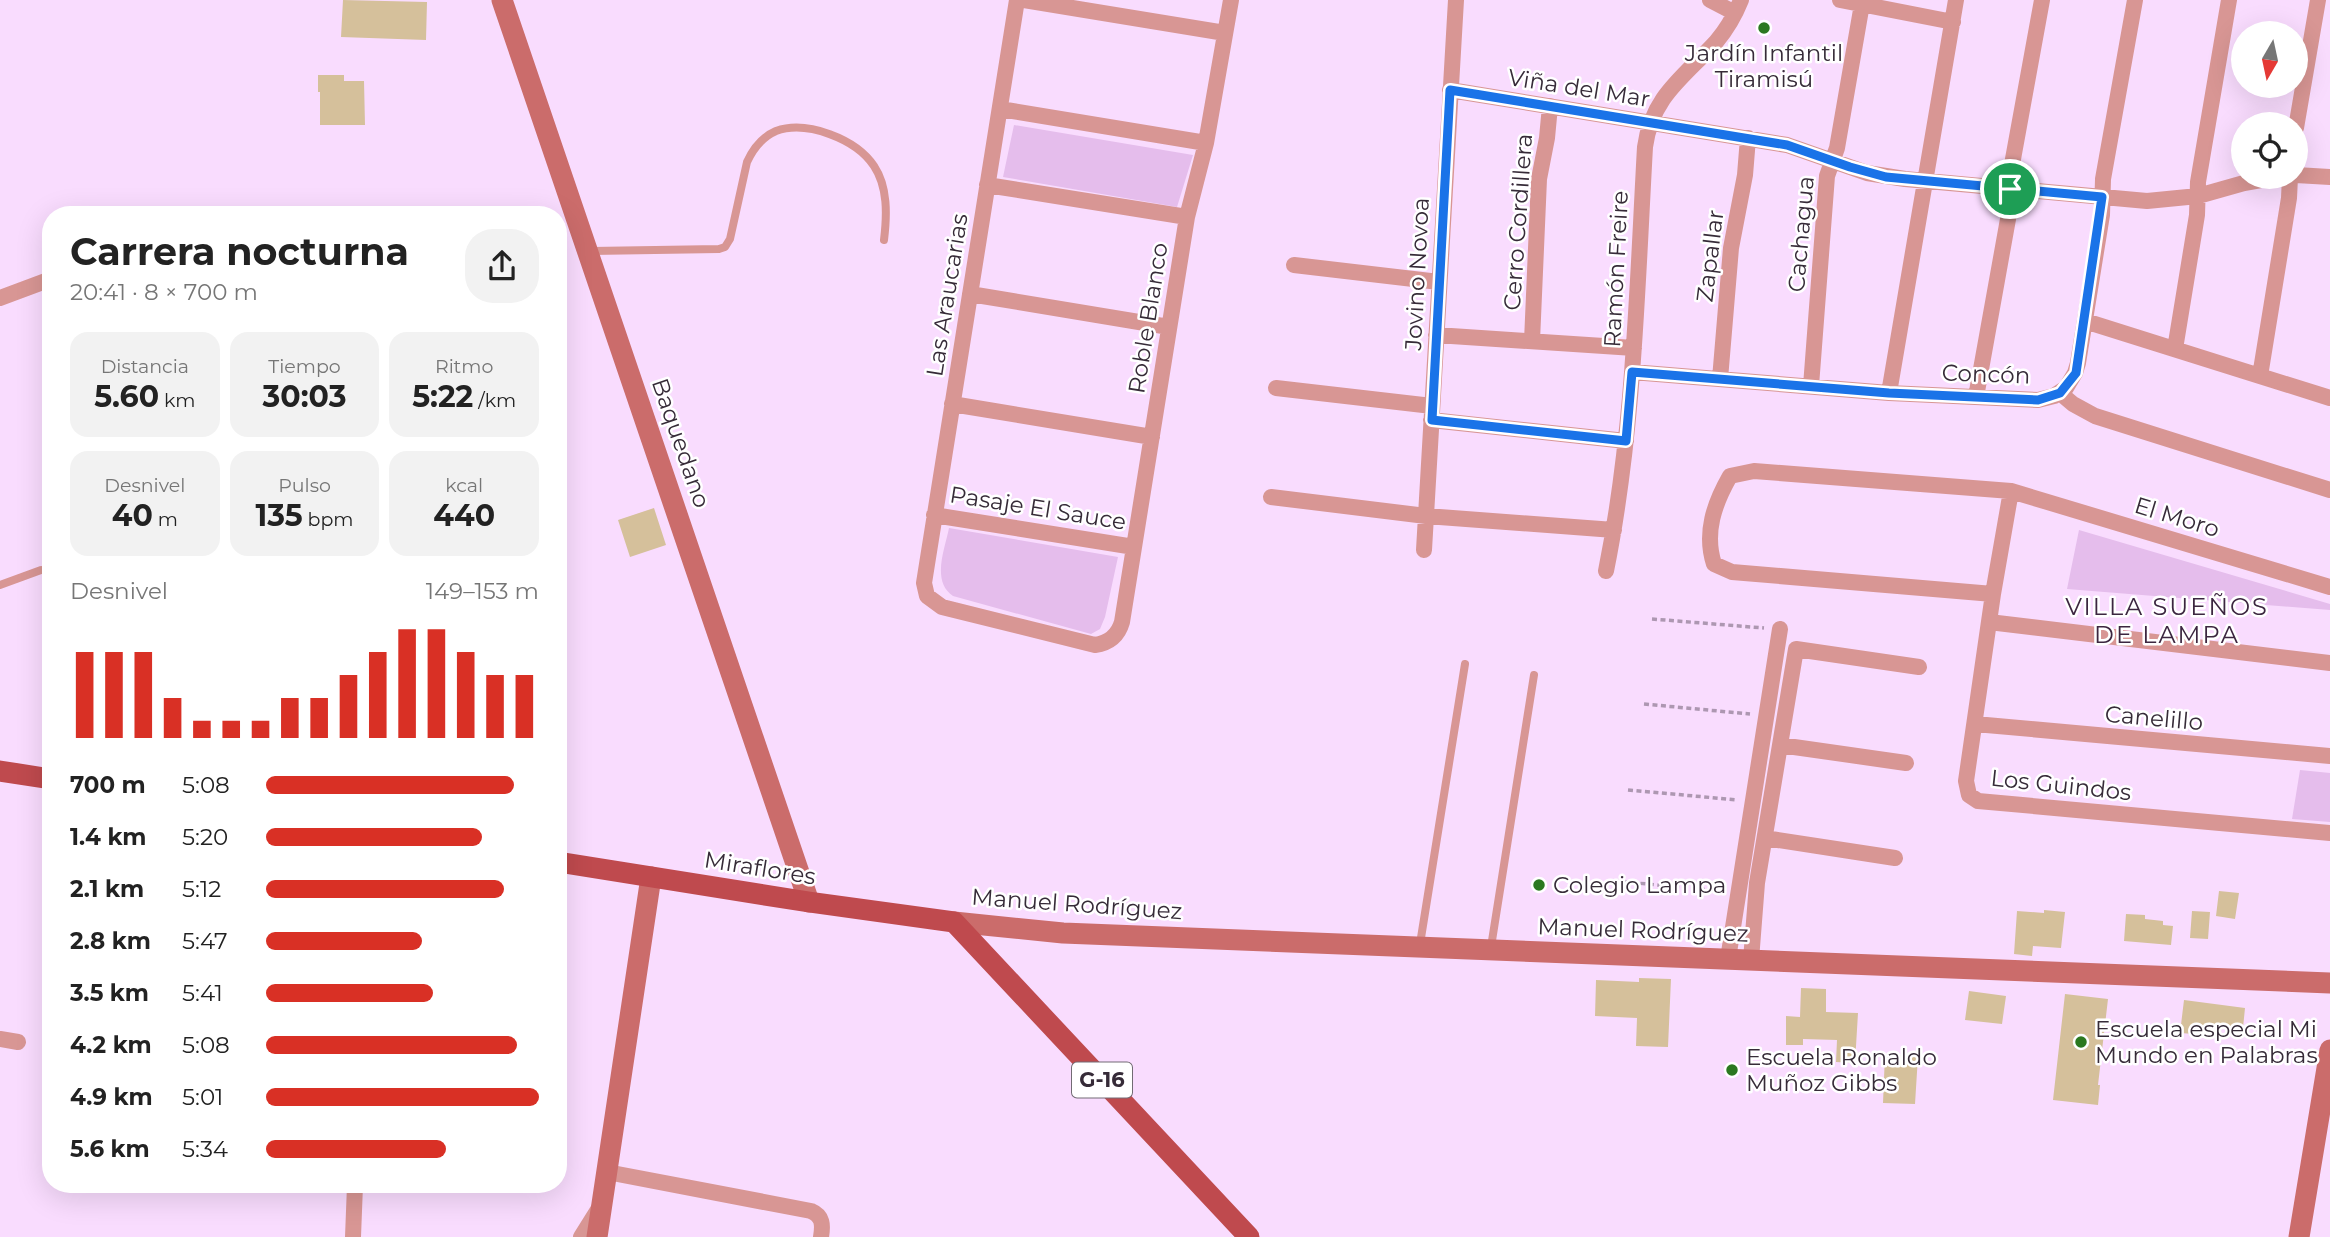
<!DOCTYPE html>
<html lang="es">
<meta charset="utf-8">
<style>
body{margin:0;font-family:Montserrat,sans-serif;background:#f2f2f2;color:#222;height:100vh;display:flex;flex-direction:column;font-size:26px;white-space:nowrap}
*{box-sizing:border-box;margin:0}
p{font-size:23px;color:#767676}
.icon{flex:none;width:38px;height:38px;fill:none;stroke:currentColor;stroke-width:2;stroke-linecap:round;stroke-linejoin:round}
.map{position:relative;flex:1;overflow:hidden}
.drawer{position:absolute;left:42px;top:206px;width:525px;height:987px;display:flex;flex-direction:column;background:#fff;border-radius:28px;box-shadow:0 7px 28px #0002}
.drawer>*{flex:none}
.needle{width:46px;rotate:189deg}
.fabs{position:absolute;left:2231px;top:21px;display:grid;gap:14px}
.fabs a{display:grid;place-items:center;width:77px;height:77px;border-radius:50%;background:#fff;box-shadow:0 7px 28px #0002;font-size:35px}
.pin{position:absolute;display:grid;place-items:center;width:60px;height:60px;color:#fff;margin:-30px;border:4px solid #fff;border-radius:50%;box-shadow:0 2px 7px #0007}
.round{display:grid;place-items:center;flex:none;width:74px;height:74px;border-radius:28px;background:#f2f2f2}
.summary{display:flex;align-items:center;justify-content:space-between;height:119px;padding:0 28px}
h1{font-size:38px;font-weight:700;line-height:52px}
.stats{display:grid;grid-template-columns:repeat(3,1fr);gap:10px;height:119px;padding:7px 28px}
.stats div{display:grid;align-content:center;border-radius:18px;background:#f2f2f2;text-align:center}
.stats b{font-size:30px;font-weight:700}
.stats small{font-size:19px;font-weight:400}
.stats p{font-size:19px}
.chart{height:196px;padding:14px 28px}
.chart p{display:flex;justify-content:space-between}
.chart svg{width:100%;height:126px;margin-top:7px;stroke:#d93025;stroke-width:6}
ul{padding:0 28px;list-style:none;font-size:23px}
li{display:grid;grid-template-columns:112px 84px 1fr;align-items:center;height:52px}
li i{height:18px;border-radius:9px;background:#d93025}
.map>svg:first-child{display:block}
</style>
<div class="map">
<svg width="2330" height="1237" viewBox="0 0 2330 1237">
<rect width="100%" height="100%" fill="#f9dcfe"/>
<path fill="#e5bdec" d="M1014,125L1193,155L1177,207L1003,177Z
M949,528L1118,557L1105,617L1100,629L1091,634L953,596C931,581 945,549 949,528Z
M2079,530L2330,604V610L2067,589Z
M2300,770L2330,773V822L2292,819Z"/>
<path fill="#d5c09b" d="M343,0L427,2L426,40L341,37Z
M318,75H344V81H364L365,125H320V92H318Z
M654,508L666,545L630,557L618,520Z
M2219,891L2239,893L2235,919L2216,916Z
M2044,910L2065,912L2061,948L2033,946L2032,956L2014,954L2017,911L2044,913Z
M2192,911L2210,912L2208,939L2190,938Z
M2126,914L2145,915V919L2163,921V925L2173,926L2171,945L2124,941Z
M1639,978L1671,979L1668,1047L1636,1046L1637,1018L1595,1016L1596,980L1639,982Z
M1801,988L1826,989V1012L1858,1013L1855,1063L1836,1062L1837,1040L1803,1039V1045H1786V1016L1800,1017Z
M1969,991L2006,996L2002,1024L1965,1020Z
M2065,994L2108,999L2098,1085H2100L2098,1105L2053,1100Z
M2184,1000L2245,1008L2243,1028L2209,1024L2208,1035L2180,1033Z
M1885,1054L1918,1056L1915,1104L1883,1103Z"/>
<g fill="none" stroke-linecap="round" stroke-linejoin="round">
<path stroke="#ad97b1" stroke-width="3.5" stroke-dasharray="5 3.5" stroke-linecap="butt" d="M1652,619L1764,628
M1644,704L1750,714
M1628,790L1738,800
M1615,881L1722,891"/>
<path stroke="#d89694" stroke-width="8" d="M591,251L719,249L725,247L730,239L747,162C753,149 762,137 776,131C807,120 856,139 874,166C888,187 887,215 884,240
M0,585L41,570
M1420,944L1465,664
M1491,947L1534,675"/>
<path stroke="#d89694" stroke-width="16" d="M1017,0L924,583L927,596L942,607L1095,645C1109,643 1118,636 1122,622L1187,217L1206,143L1231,0
M1024,0L1225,33
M1710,0L1735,13
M1840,0L1953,22
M1450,90L1787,145L1867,173L1905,179L2147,201L2198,196L2244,183L2278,177
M1000,109L1206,143
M2296,128L2318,0
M2296,175L2330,177
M987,185L1187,217
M1294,265L1439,282
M970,294L1169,327
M0,298L51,279
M2085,321L2330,398
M1436,335L1634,348
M1532,341L1539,179L1547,138L1550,106
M2175,349L2197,215L2198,182L2229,0
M1632,372L1889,393L2038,400L2054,396L2066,388L2075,373L2078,363L2102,215L2103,179L2135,0
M2260,376L2289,198L2290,177
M1720,379L1731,248L1745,175L1748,138
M1811,386L1827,176L1837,148L1862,4
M1276,388L1432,406
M1889,393L1956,0
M2060,393L2073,404L2095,416L2330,490
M1976,397L2010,208L2011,170L2042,0
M952,404L1152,437
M1431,420L1626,441
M2011,491L1993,594L1966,781L1969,795L1978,801L2330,833
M1271,497L1426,516L1614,530
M934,515L1134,547
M1424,550L1456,0
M1606,571C1634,432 1637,289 1645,147C1652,96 1684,77 1716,42C1727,29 1735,15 1741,0
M1993,594L1732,572L1714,564C1704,533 1714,504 1730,476L1754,471L2011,491L2330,587
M1989,622L2330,663
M1975,724L2330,756
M1780,745L1906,763
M1765,838L1895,858
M1728,959L1780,629
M1751,960L1757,883L1796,649L1919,667
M0,1039L18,1042
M607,1172L811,1211C823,1216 823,1225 821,1237
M353,1237L355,1185
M581,1237L601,1205"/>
<path stroke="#cb6c6b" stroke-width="21" d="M502,0L809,902
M954,922L1063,933L2330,983
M597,1237L651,877
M2299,1237L2330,1050"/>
<path stroke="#bf4a4e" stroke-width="21" d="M0,771L51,779
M558,862L809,902L954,922L1249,1237"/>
</g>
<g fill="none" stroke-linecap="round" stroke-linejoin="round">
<defs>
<path id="route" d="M1450,90L1787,145L1850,167L1886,177L2102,197L2076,373L2060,393L2038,400L1889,393L1632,372L1626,441L1432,420Z"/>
</defs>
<use href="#route" stroke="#fff" stroke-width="14"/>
<use href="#route" stroke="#1a73e8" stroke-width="9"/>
</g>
<g fill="#2b7820" stroke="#fff" stroke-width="2.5">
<circle cx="1764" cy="28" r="7"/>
<circle cx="1539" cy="885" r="7"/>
<circle cx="2081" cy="1042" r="7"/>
<circle cx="1732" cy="1070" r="7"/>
</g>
<g text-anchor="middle" stroke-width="5" stroke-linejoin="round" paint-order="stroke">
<rect fill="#fff" stroke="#726b74" stroke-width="2" x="1072" y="1062.5" width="60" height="35" rx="5"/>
<g font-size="21" font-weight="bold" fill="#362b38">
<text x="1102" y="1087">G-16</text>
</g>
<g font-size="23" fill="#362b38" stroke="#fff" text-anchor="start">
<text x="1764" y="61" text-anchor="middle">Jardín Infantil<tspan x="1764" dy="26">Tiramisú</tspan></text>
<text x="1553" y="893">Colegio Lampa</text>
<text x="2095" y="1037">Escuela especial Mi<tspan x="2095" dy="26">Mundo en Palabras</tspan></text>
<text x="1746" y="1065">Escuela Ronaldo<tspan x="1746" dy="26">Muñoz Gibbs</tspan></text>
</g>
<g font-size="23" fill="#362b38" stroke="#fff">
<text transform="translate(1579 88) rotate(9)" y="8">Viña del Mar</text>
<text transform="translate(1518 222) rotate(-86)" y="8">Cerro Cordillera</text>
<text transform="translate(1801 234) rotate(-85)" y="8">Cachagua</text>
<text transform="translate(1710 256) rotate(-83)" y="8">Zapallar</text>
<text transform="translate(1616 269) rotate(-87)" y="8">Ramón Freire</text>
<text transform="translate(1417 274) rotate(-87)" y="8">Jovino Novoa</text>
<text transform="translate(947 295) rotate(-81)" y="8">Las Araucarias</text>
<text transform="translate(1148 318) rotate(-81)" y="8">Roble Blanco</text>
<text transform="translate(1986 374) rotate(2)" y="8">Concón</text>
<text transform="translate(681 443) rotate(71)" y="8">Baquedano</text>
<text transform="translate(1038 508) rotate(9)" y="8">Pasaje El Sauce</text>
<text transform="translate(2177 517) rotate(17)" y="8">El Moro</text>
<text transform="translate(2154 718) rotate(5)" y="8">Canelillo</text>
<text transform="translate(2061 785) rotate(6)" y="8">Los Guindos</text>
<text transform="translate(760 868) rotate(9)" y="8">Miraflores</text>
<text transform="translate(1077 904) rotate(4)" y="8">Manuel Rodríguez</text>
<text transform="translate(1643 930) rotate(2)" y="8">Manuel Rodríguez</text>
</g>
<g font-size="24" letter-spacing="2" fill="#3c2640" stroke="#fff">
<text x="2167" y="615">VILLA SUEÑOS<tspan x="2167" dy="28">DE LAMPA</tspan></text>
</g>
</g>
</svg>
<div class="fabs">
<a><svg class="needle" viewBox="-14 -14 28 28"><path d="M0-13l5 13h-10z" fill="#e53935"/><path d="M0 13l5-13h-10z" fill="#767676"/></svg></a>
<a><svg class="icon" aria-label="locate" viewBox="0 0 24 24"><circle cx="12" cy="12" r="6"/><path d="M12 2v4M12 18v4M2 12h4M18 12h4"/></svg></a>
</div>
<div class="pin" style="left:2010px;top:189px;background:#1e9e55"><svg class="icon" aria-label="arrive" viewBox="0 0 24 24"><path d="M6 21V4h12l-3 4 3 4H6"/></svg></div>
<section class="drawer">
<div class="summary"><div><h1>Carrera nocturna</h1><p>20:41 · 8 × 700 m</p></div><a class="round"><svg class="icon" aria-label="share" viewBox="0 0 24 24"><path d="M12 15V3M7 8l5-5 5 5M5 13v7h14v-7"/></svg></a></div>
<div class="stats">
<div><p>Distancia</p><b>5.60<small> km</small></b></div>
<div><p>Tiempo</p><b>30:03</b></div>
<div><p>Ritmo</p><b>5:22<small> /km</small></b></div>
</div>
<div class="stats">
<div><p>Desnivel</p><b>40<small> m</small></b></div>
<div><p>Pulso</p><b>135<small> bpm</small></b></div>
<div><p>kcal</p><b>440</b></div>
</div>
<div class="chart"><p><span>Desnivel</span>149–153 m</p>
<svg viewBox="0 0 160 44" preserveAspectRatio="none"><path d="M5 44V14M15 44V14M25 44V14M35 44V30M45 44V38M55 44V38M65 44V38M75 44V30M85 44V30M95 44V22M105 44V14M115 44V6M125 44V6M135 44V14M145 44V22M155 44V22"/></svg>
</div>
<ul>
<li><b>700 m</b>5:08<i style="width:91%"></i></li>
<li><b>1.4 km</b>5:20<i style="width:79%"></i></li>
<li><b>2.1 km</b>5:12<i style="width:87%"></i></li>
<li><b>2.8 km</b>5:47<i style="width:57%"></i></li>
<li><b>3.5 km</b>5:41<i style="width:61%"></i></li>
<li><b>4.2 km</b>5:08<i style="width:92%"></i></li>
<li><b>4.9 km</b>5:01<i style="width:100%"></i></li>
<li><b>5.6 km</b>5:34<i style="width:66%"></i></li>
</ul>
</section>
</div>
